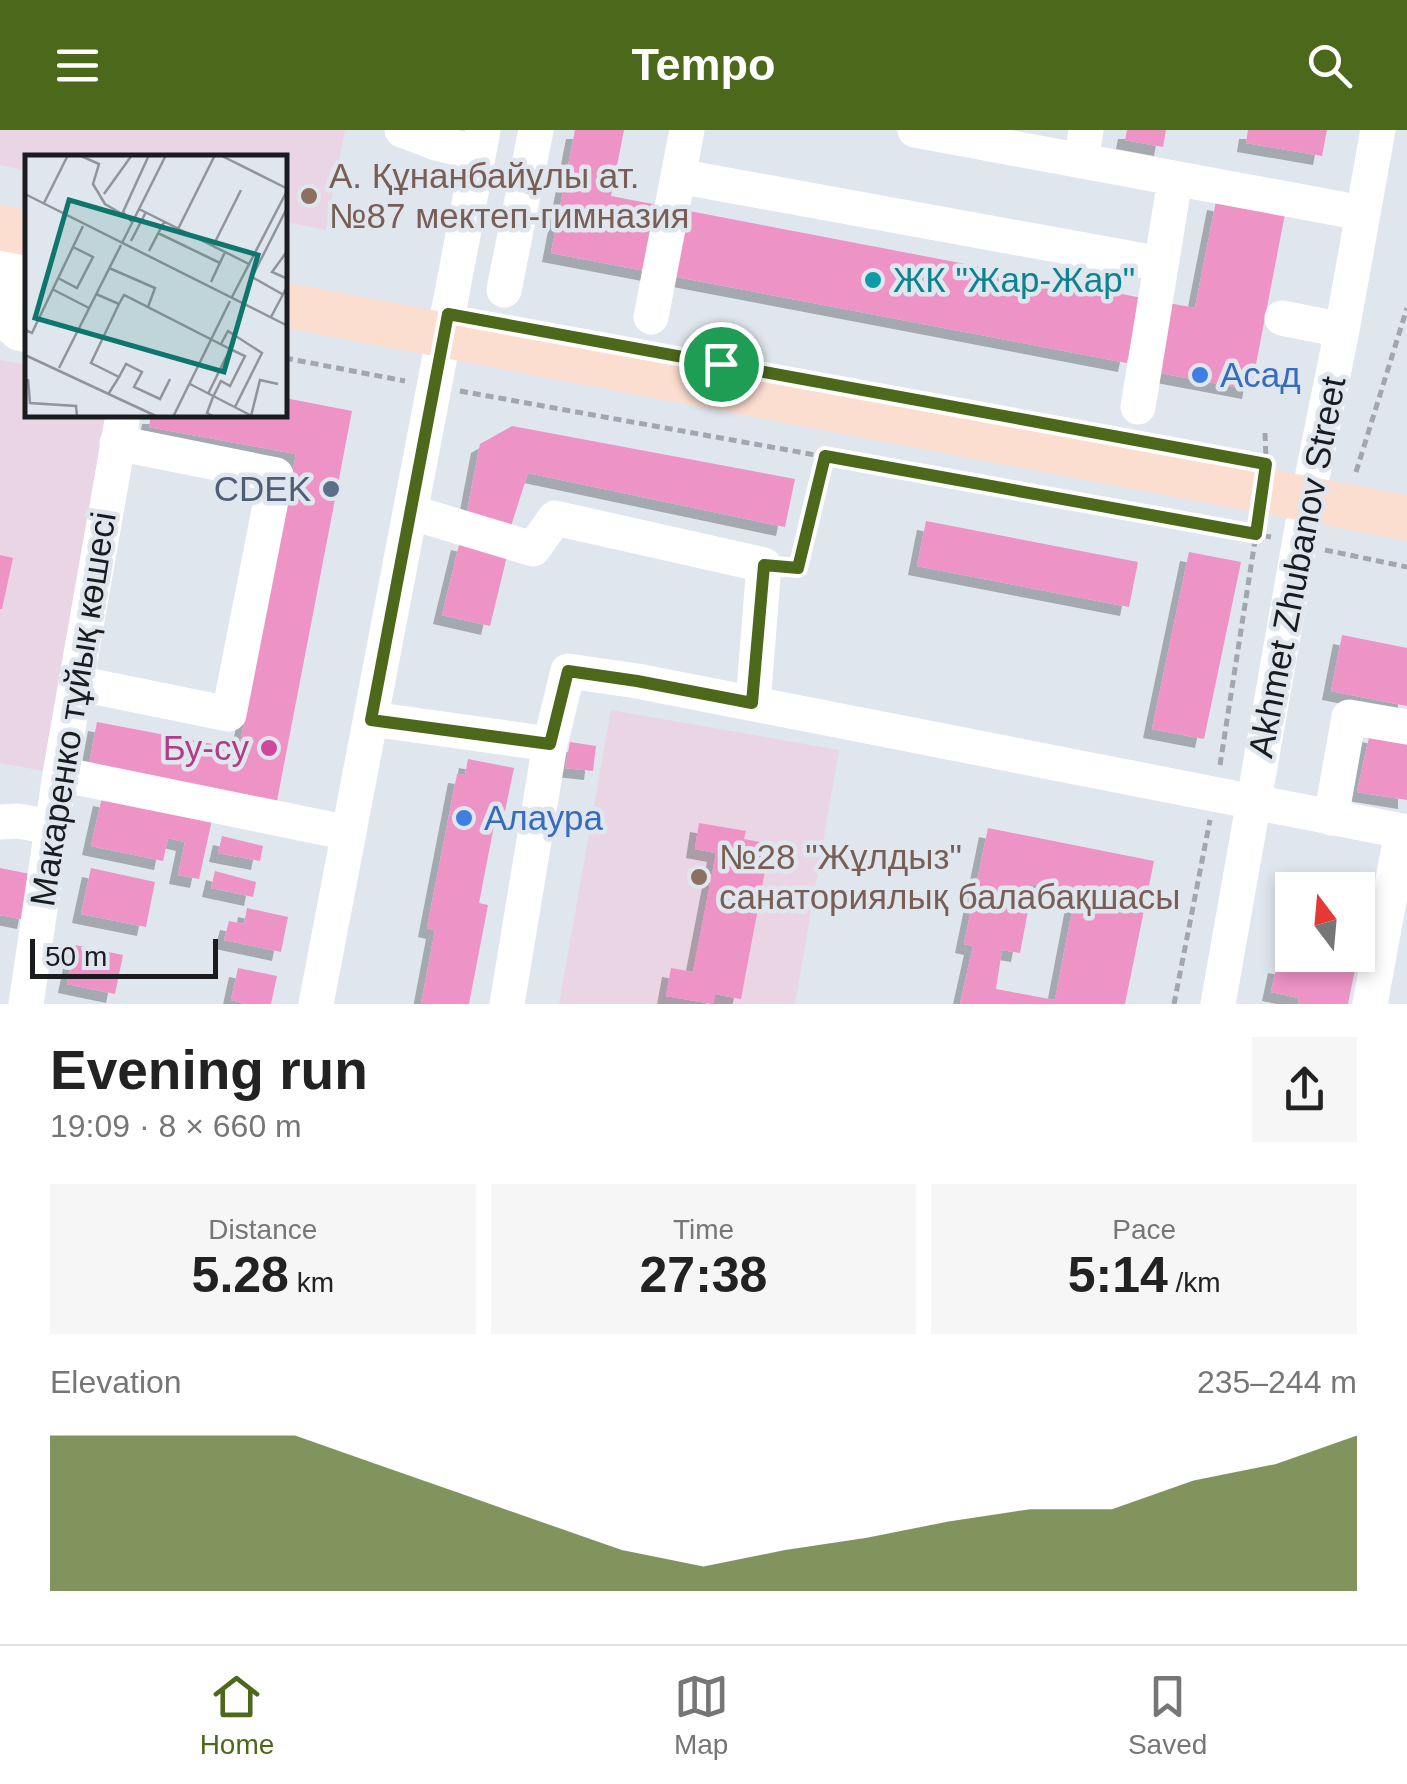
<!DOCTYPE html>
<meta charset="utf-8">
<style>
body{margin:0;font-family:Arial,sans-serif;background:#f6f6f6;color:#222;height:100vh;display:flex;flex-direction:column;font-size:38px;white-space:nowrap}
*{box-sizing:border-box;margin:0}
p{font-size:32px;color:#767676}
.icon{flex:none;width:55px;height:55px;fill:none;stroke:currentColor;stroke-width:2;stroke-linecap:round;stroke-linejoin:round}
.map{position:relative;height:874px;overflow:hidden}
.side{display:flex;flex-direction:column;background:#fff;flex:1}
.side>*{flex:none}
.needle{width:65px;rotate:344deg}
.buttons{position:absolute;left:1275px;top:742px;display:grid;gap:20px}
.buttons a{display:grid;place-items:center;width:100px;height:100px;border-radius:0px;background:#fff;box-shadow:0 5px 15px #0003;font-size:50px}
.scale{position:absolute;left:30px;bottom:25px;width:188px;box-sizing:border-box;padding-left:10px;border:5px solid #1a1c1f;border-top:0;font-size:28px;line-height:35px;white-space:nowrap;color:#1a1c1f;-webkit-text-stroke:8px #e0e6ee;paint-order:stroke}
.pin{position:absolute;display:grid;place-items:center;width:85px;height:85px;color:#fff;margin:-42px;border:5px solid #fff;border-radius:50%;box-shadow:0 2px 10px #0007}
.round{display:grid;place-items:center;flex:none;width:105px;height:105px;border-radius:0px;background:#f6f6f6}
.overview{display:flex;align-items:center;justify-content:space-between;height:170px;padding:0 50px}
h1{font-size:55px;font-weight:600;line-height:75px}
.stats{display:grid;grid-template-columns:repeat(3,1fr);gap:15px;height:170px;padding:10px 50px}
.stats div{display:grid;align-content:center;border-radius:0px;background:#f6f6f6;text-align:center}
.stats b{font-size:50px;font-weight:600}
.stats small{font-size:28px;font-weight:400}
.stats p{font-size:28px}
.chart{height:280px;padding:20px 50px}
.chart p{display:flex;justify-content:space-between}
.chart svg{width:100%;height:180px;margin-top:10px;fill:#4c681a;opacity:.7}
header{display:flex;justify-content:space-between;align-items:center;height:130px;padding:0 50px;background:#4c681a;color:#fff;font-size:45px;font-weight:600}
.menu{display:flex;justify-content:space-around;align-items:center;height:140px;border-top:2px solid #e0e0e0;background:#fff;font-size:28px;color:#767676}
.menu a{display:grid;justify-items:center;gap:5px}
.menu .current{color:#4c681a}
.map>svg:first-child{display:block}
</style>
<header><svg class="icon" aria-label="menu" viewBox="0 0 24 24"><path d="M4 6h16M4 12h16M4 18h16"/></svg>Tempo<svg class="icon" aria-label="search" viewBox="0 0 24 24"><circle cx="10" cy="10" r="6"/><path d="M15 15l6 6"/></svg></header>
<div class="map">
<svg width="1407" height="874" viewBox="0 0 1407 874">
<defs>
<filter id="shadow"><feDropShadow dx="-9" dy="9" stdDeviation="0" flood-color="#0004"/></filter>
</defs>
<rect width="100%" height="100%" fill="#e0e6ee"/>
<path fill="#e9d5e4" d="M0,0H345L326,100L285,92V28H28L27,41L0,35Z
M0,230L27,235L28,285H113L44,641L0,633Z
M611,580L839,620L795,874H559Z"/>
<path fill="#ee93c6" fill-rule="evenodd" filter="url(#shadow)" d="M575,0H624L611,66L1195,178L1216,71L1285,84L1251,260L1155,242L1131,213L1127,233L551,123Z
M1127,0H1166L1163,17L1125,10Z
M1248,0H1327L1322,26L1246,13Z
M285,268L352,281L276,676L88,640L97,592L239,619L296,324L149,297L151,285H285Z
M512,296L795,349L785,397L528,343L511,396L466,387L480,314Z
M926,391L1138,432L1129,477L917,436Z
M460,411L508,422L490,496L442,485Z
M1189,422L1241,432L1204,609L1152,599Z
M0,425L13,428L2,479H0Z
M1342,505L1407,518V576L1331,561Z
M1370,603L1407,610V670L1357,662Z
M570,612L596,616L593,641L565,638Z
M468,629L514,638L505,681L497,680L479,773L488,775L469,874H421L435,800L427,798L457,644L465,645Z
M102,667L212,690L199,749L178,745L185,712L168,708L163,731L91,716Z
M699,693L746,701L744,709L770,714L741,869L715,864L713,874L666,866L671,838L693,842L716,723L695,719Z
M988,698L1154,731L1125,874H960L973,816L964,814ZM1033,754L1076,760L1055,870L996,859L1002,820L1020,823Z
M222,706L263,716L260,731L218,723Z
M0,738L35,745L26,790L0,785Z
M91,738L155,752L146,797L81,784Z
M215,741L256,752L253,767L211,758Z
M1323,742L1372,751L1359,816H1358V760H1320Z
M247,778L288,787L281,822L224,810L229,791L244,794Z
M75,815L123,825L115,864L67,854Z
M1307,825H1358L1348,874H1298L1299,868L1271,862L1277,834L1304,839Z
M238,838L277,846L271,874H247L231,870Z"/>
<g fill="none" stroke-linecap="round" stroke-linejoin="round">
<path stroke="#a2a7ad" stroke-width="5" stroke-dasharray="8 5" stroke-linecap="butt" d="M285,228L405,251
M460,261L1271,407
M1265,303L1266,329
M1356,342L1407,178
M1325,420L1407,437
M791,438H797L825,326
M1220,635L1256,404
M1174,874L1210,690"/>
<path stroke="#fff" stroke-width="35" d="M402,0L436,13L478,23
M915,0L1362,83
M1081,31L1086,0
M678,46L1161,134
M9,123L6,192L18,203L28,205
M504,160L536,0
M448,184L483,0
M651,187L687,0
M1282,188L1342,200
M1138,277L1175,50
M1313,343L1342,200L1378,0
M410,382L533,419L555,388L764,435L753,573
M76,553L229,584L276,345L117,313
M371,589L550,614L507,874
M550,614L568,541L637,551L1402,701L1370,874
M60,644L349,703
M1331,688L1349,587L1407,597
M0,692L18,691L52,697
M26,874L60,644L123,285
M316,874L444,205
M1218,874L1307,370"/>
<path stroke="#fcded0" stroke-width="45" d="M0,98L28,103
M285,175L1407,388"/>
</g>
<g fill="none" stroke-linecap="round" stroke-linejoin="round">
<defs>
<path id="route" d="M448,184L1266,334L1256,404L825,326L798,438L764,435L752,573L637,551L568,541L550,614L371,590Z"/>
</defs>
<use href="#route" stroke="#fff" stroke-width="20"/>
<use href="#route" stroke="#4c681a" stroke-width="12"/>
</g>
<g fill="#8d6e63" stroke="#e0e6ee" stroke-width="4">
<circle cx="309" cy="66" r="10"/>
<circle cx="699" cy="747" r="10"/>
</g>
<circle fill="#0f9aa8" stroke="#e0e6ee" stroke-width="4" cx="873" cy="150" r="10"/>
<g fill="#3f7fe0" stroke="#e0e6ee" stroke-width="4">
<circle cx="1200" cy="245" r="10"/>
<circle cx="464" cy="688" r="10"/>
</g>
<circle fill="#5c6f8a" stroke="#e0e6ee" stroke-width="4" cx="331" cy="359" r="10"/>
<circle fill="#d1479c" stroke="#e0e6ee" stroke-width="4" cx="269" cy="618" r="10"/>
<g text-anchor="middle" stroke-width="9" stroke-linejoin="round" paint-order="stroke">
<g font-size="35" fill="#785e54" stroke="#e0e6ee" text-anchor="start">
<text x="329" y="58">А. Құнанбайұлы ат.<tspan x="329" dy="40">№87 мектеп-гимназия</tspan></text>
<text x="719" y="739">№28 "Жұлдыз"<tspan x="719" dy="40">санаториялық балабақшасы</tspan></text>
</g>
<g font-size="35" fill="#0d838f" stroke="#e0e6ee" text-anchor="start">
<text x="893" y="162">ЖК "Жар-Жар"</text>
</g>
<g font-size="35" fill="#366cbe" stroke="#e0e6ee" text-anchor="start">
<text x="1220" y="257">Асад</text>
<text x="484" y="700">Алаура</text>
</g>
<g font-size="35" fill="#4e5e75" stroke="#e0e6ee" text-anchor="end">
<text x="311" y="371">CDEK</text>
</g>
<g font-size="35" fill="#1a1c1f" stroke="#e0e6ee">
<text transform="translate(1297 437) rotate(-79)" y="12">Akhmet Zhubanov Street</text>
<text transform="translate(73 579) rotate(-81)" y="12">Макаренко тұйық көшесі</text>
</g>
<g font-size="35" fill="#b23c85" stroke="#e0e6ee" text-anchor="end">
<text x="249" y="630">Бу-су</text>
</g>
</g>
<g transform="translate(25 25)">
<rect width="262" height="262" fill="#e0e6ee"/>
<path fill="none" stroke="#91959b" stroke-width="2.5" d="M54,0L74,9L68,29L80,49L97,59M195,0L263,34M0,39L263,171M79,39L107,0M19,48L43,0M114,54L224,109M107,67L98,57L124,0M153,74L190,0M133,78L195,108M106,86L121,57M97,88L141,0M188,91L216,35M263,95L247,117L263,124M124,96L139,67M84,113L130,133L123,152M33,123L52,133L68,102L48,92M186,127L200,97M27,134L64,153M71,139L94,149L66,208L94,222L84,238M257,139L227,122L263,51M207,142L263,34M94,149L99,140L205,194L183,239M246,162L263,130M0,175L7,178L58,71M196,189L203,176L237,198L210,252M0,200L133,262M34,213L96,90M94,222L101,209L117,217L109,232L135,244L145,224M3,224L5,248L51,251L52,262M165,229L225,260M226,261L235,225L253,229M148,262L205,146M190,262L182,258L188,242L196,226L205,231L220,201L205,194"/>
<path fill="#0f766e" fill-opacity="0.15" stroke="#0f766e" stroke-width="5" d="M44,45L233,100L199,217L10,163Z"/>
<rect width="262" height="262" fill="none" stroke="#1a1c1f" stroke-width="5"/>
</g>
</svg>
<div class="buttons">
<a><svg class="needle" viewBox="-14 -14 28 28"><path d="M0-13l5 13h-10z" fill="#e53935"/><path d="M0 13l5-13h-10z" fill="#767676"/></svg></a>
</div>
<div class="scale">50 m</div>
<div class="pin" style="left:721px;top:234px;background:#1e9e55"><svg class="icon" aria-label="arrive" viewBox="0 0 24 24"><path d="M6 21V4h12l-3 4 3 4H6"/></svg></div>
</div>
<section class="side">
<div class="overview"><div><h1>Evening run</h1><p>19:09 · 8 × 660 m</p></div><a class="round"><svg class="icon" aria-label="share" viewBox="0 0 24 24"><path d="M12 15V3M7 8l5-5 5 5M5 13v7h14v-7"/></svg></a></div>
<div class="stats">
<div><p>Distance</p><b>5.28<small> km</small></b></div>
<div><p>Time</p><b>27:38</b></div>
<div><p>Pace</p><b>5:14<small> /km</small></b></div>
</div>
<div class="chart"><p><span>Elevation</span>235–244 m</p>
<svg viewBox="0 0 160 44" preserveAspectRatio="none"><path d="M0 44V6L10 6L20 6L30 6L40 13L50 20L60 27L70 34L80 38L90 34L100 31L110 27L120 24L130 24L140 17L150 13L160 6V44z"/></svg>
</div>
</section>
<nav class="menu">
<a class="current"><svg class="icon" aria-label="home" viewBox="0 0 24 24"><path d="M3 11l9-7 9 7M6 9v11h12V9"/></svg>Home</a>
<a><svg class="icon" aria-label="map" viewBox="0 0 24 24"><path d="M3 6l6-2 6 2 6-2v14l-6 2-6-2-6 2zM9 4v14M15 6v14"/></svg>Map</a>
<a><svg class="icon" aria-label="saved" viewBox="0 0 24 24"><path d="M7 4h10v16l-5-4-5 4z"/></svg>Saved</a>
</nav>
